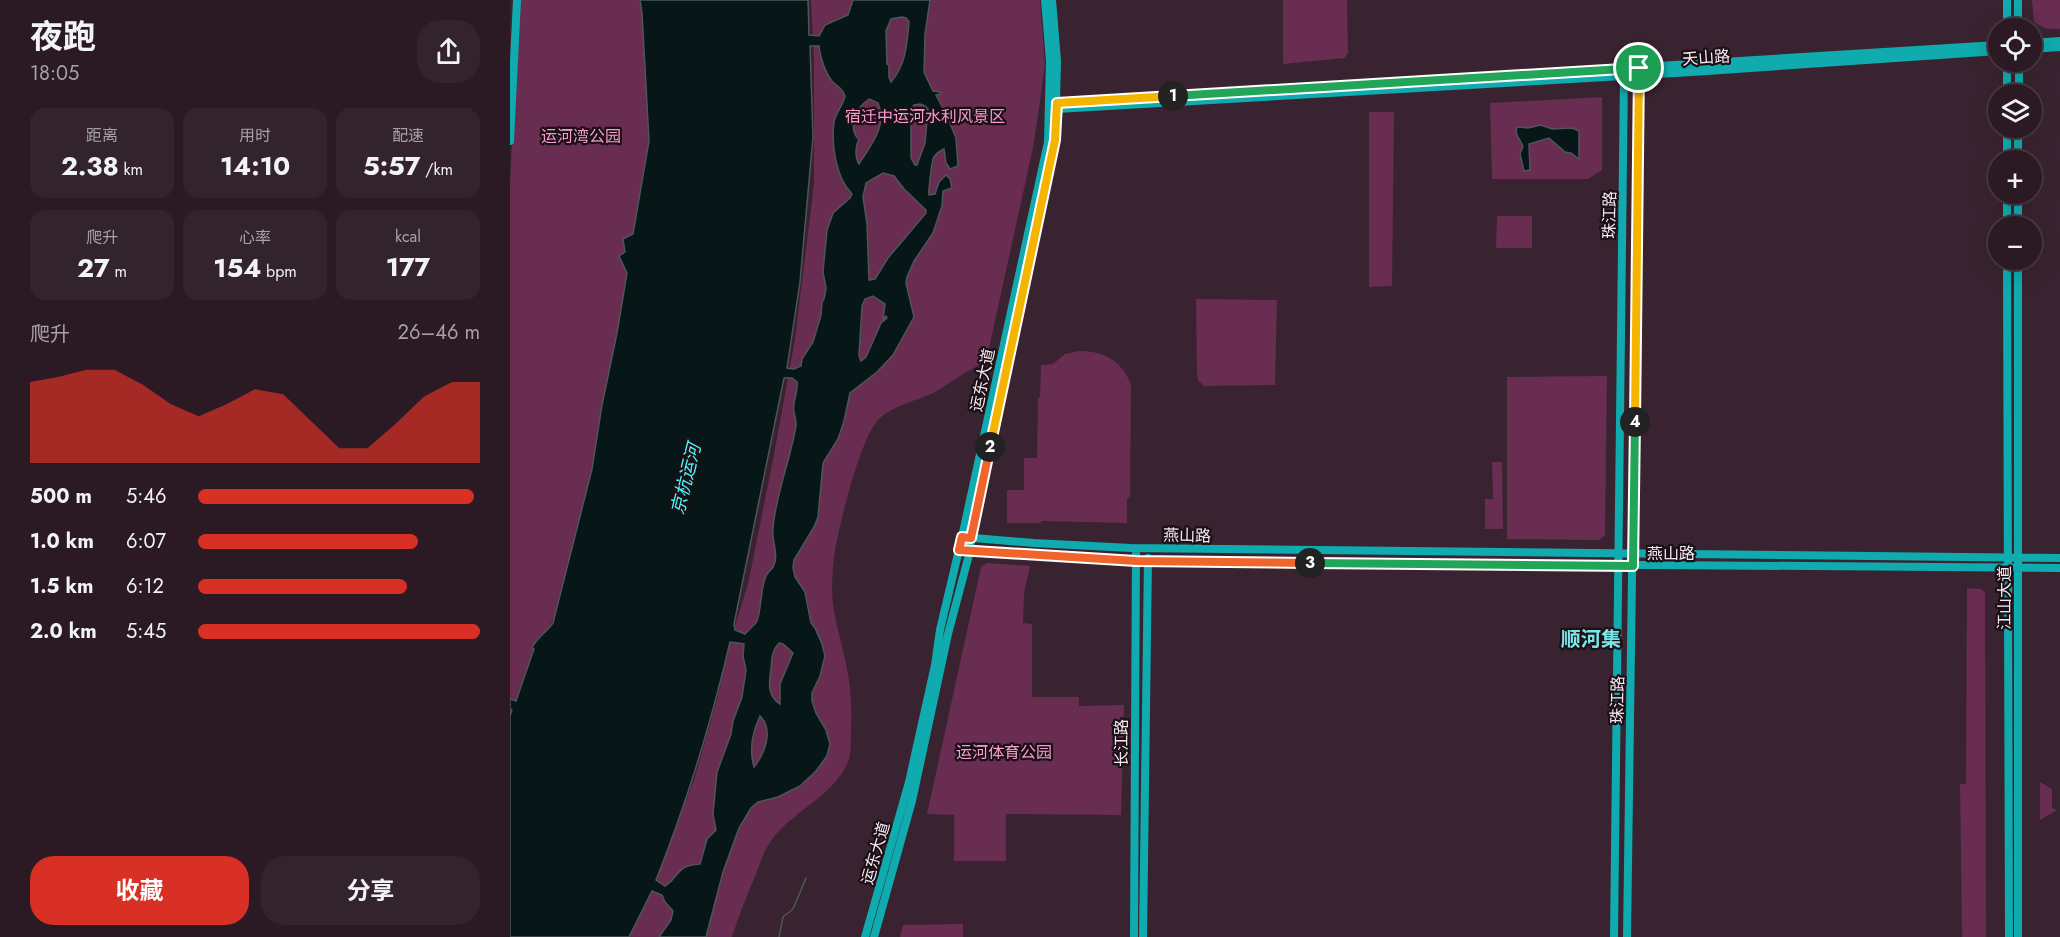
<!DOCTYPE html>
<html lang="zh">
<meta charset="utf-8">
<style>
body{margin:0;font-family:Jost,"Noto Sans SC",sans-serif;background:#33232c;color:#f1f3f6;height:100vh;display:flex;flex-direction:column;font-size:22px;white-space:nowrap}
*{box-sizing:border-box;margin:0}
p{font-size:20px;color:#a6a1a6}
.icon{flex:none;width:33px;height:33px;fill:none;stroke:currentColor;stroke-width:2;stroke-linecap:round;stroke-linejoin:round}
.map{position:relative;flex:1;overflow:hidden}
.drawer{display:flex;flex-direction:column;background:#2b1a24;width:510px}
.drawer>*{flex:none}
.buttons{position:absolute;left:1478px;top:18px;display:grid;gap:12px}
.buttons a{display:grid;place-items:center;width:54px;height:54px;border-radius:50%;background:#2b1a24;box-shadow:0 6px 24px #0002,0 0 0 2px #473841;font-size:30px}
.pin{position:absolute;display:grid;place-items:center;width:51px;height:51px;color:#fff;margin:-26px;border:3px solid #fff;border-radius:50%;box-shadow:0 2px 6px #0007}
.km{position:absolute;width:30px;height:30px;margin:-15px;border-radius:50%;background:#222;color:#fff;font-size:16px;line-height:30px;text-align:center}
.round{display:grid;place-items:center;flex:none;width:63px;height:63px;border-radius:24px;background:#33232c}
.summary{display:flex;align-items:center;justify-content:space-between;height:102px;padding:0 30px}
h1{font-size:33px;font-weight:700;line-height:45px}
.figures{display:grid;grid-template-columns:repeat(3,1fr);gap:9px;height:102px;padding:6px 30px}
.figures div{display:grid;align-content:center;border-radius:15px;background:#33232c;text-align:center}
.figures b{font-size:26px;font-weight:700}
.figures small{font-size:16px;font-weight:400}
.figures p{font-size:16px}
.chart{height:168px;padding:12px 30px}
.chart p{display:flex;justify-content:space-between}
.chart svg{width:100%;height:108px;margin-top:6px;fill:#d93025;opacity:.7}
.action{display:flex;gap:12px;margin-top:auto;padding:12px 30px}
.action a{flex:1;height:69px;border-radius:24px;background:#d93025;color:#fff;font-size:24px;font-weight:700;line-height:69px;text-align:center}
.action a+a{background:#33232c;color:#f1f3f6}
ul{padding:0 30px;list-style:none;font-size:20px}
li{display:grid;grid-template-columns:96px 72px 1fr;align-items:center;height:45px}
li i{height:15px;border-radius:8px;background:#d93025}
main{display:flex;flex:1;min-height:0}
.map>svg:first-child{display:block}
</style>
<main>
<section class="drawer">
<div class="summary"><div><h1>夜跑</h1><p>18:05</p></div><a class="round"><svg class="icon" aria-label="share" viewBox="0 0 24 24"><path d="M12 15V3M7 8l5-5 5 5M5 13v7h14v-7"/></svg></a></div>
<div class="figures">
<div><p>距离</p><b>2.38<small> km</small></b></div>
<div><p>用时</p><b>14:10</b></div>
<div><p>配速</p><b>5:57<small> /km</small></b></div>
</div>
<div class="figures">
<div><p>爬升</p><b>27<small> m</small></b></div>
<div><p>心率</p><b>154<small> bpm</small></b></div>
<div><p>kcal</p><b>177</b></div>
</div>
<div class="chart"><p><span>爬升</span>26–46 m</p>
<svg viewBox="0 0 160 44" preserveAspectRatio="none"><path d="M0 44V11L10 9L20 6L30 6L40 12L50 20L60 25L70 20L80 14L90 16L100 27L110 38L120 38L130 28L140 17L150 11L160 11V44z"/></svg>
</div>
<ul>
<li><b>500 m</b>5:46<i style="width:98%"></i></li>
<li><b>1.0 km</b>6:07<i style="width:78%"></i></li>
<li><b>1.5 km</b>6:12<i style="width:74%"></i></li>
<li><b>2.0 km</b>5:45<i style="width:100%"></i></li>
</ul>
<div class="action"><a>收藏</a><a>分享</a></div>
</section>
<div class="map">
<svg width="1550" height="937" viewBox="0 0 1550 937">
<rect width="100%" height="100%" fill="#392330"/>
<path fill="#682d51" d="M10,0H130L132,13L139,141L123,234L115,252L110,255L117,273L107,333L92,405L82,469L46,612L39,628L27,639L0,716V183Z
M301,0H530L535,65L524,143L476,362C457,370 442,382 425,392C407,401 383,405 368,420C350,439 328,529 324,557C322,575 321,594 324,611C327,629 333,647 336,664C341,686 342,710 341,732C341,740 341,751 339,759C325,798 279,811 259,844C253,853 250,864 246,874C237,895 229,915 222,937H119L142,891L185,777L208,696L220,642L238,584L263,460L285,339L304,184V60Z
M773,0H837L838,53L835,58L773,64Z
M1522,0H1550V29H1536L1524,22Z
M1092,97V170L1078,179H982L980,103Z
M859,112H884L882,286L859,287Z
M987,216H1022V248H986Z
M686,299L767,300L765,385L694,386L688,380L687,376Z
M569,351C594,351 611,360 621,384L620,496L617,499V523L531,521V523H497V490H514V458H527L528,398L530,397L531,365L543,364L555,354Z
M1097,376L1095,536L1089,540L997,539V377Z
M982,462H992L993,529H975V499H983Z
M477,563L520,566L514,593L513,623L522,624V697H569V706L614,705L611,815L496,814V861H444V815L417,814L471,567Z
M1457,588L1471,589L1475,593L1476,937H1452L1450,784H1456Z
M1530,782L1542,789V808L1547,810L1530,820Z
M453,924V937H390L393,925Z"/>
<path fill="#071617" stroke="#4f5558" stroke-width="1.5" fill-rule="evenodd" d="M130,0H298L299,35L309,36L315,25L338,15L343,0H420L415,34L414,72L423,91L430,92V94L426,95L436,114L440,115L439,121L446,138L448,166L440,169L436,163L434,149C430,151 425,153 423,159C422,163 418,191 419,195L425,194L429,182L436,175L440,179L442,188L433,191L432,206L423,233L404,261L397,277L396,283L404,317L383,355L367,372L340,393L334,421L328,439L313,463L308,517L304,527L284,560L283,568L285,577L295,592L301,623L305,628L312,644L315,656L310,676L302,693V701L306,713L316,730L320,744L317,756L306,771L290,786L268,797L248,802L241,808L229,828L213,872L196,937H149L161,920L163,911L155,902L152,895L142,891L119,937H0V716L2,710L0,709V699L6,701L24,649L22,648C27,637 36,633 43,623L82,469L92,405L107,333L117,273L109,256L115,252L113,239L123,234L139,141L132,13ZM392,17L396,18L399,22C397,44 396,65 381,82L379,77V65L377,64L376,31L381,19ZM300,46H309C310,57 315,72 322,81C327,87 332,87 335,96C333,105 326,113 324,122C321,145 326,178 342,194L340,198L323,213L317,230L313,272L316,288L314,299L312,302L311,315L303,342L292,359L291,366L284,369L277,368L290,282L303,137ZM359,99L368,103C378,126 360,146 349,164C345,158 345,146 349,140C337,127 346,108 359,99ZM410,104L415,106L418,109L415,143L407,165H405L401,158V111L404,105ZM373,173L384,176L394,189L416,210V213L378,258L365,279L359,280L357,224L353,197L356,183ZM363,296L375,304L373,319L376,316L377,318L371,323L356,357L351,361L349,356L352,306L355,299ZM274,378H282L287,382C288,390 285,396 284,404C282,412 287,418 286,426C280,461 266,493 263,528C261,540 269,554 264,565C263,569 258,571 256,576C250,590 252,607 247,621C245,625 238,630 235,634L225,630L224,624ZM220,642L234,644L233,656L236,670L232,697L223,721L221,734L207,772L203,814L206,830L197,839L190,864C164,866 172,875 155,886L146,880C177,802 201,724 220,642ZM269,643L273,644L283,653L270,684V704C257,696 259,683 261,669C262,659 261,652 269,643ZM250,716C264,730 255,753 244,767C239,750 242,733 250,716Z
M1031,125L1042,129L1062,128L1069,131V159L1061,153L1055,152L1039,138L1019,144L1020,170L1014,171L1010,154L1013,146L1007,135L1006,129L1008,127L1018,128Z"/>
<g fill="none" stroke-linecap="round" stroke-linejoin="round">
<path stroke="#4f5558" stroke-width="1.5" d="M269,937L273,917L283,909L296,878"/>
<path stroke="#10abae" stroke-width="8" d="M1497,0V28
M1508,0V28
M1521,43L1550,41
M1521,49L1550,47
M1497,62V94
M1509,94V62
M547,103L1488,45
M547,109L1182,72L1488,51
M1497,128V160
M0,141L7,0
M1508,160V128
M1497,194V226
M1508,226V194
M1497,260L1499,937
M1508,260V937
M452,537L524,543L621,548L1550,558
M449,550L625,561L1550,568
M355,937L399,782L425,665L430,630L452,537L538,142L540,61L535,0
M364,937L402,801L438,634L460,551L461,538L545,140L547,61L542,0
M624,937L626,548
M633,937L638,558
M1104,937L1114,73
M1117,937L1129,72"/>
</g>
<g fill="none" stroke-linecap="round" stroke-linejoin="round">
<defs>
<path id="split-1" d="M663,96L1129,68"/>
<path id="split-2" d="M480,447L545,140L547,103L663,96"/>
<path id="split-3" d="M480,447L461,538L452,537L449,550L626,561L800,563"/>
<path id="split-4" d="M800,563L1123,566L1125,422"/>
<path id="split-5" d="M1125,422L1129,68"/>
</defs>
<use href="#split-1" stroke="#fff" stroke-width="12"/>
<use href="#split-2" stroke="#fff" stroke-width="12"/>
<use href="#split-3" stroke="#fff" stroke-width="12"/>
<use href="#split-4" stroke="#fff" stroke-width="12"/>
<use href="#split-5" stroke="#fff" stroke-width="12"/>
<use href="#split-1" stroke="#22a559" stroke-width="8"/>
<use href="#split-2" stroke="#f5b400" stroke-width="8"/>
<use href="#split-3" stroke="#f0652b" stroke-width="8"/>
<use href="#split-4" stroke="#22a559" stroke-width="8"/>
<use href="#split-5" stroke="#f5b400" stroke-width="8"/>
</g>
<g text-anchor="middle" stroke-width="4.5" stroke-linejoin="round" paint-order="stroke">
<g font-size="16" fill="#f6e7ef" stroke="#1a1016">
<text transform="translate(1196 57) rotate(-4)" y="6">天山路</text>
<text transform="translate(1099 215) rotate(-89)" y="6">珠江路</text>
<text transform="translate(472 380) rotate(-78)" y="6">运东大道</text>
<text transform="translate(677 535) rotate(1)" y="6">燕山路</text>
<text x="1161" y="559">燕山路</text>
<text transform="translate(1494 598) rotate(-90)" y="6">江山大道</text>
<text transform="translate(1107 700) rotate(-89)" y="6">珠江路</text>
<text transform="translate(611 743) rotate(-90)" y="6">长江路</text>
<text transform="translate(365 853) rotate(-74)" y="6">运东大道</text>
</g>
<g font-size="16" fill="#fc9ad3" stroke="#1a1016">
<text x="415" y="122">宿迁中运河水利风景区</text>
<text x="71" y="142">运河湾公园</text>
<text x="494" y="758">运河体育公园</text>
</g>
<g font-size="18" font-style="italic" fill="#4cf8fb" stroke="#1a1016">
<text transform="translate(176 479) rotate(-76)" y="6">京杭运河</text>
</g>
<g font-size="20" font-weight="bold" fill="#7ae6e8" stroke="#1a1016">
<text x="1081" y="646">顺河集</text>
</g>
</g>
</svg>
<div class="buttons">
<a><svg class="icon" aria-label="locate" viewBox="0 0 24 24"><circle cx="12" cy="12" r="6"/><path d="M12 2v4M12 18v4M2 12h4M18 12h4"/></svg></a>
<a><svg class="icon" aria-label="layers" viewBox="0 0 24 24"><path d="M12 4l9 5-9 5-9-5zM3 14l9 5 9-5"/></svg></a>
<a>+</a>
<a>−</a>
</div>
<div class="pin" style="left:1129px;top:68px;background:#1e9e55"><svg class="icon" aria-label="arrive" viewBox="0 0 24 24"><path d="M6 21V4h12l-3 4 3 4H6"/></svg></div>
<b class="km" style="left:663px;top:96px">1</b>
<b class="km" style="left:480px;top:447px">2</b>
<b class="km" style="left:800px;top:563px">3</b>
<b class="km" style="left:1125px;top:422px">4</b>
</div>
</main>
